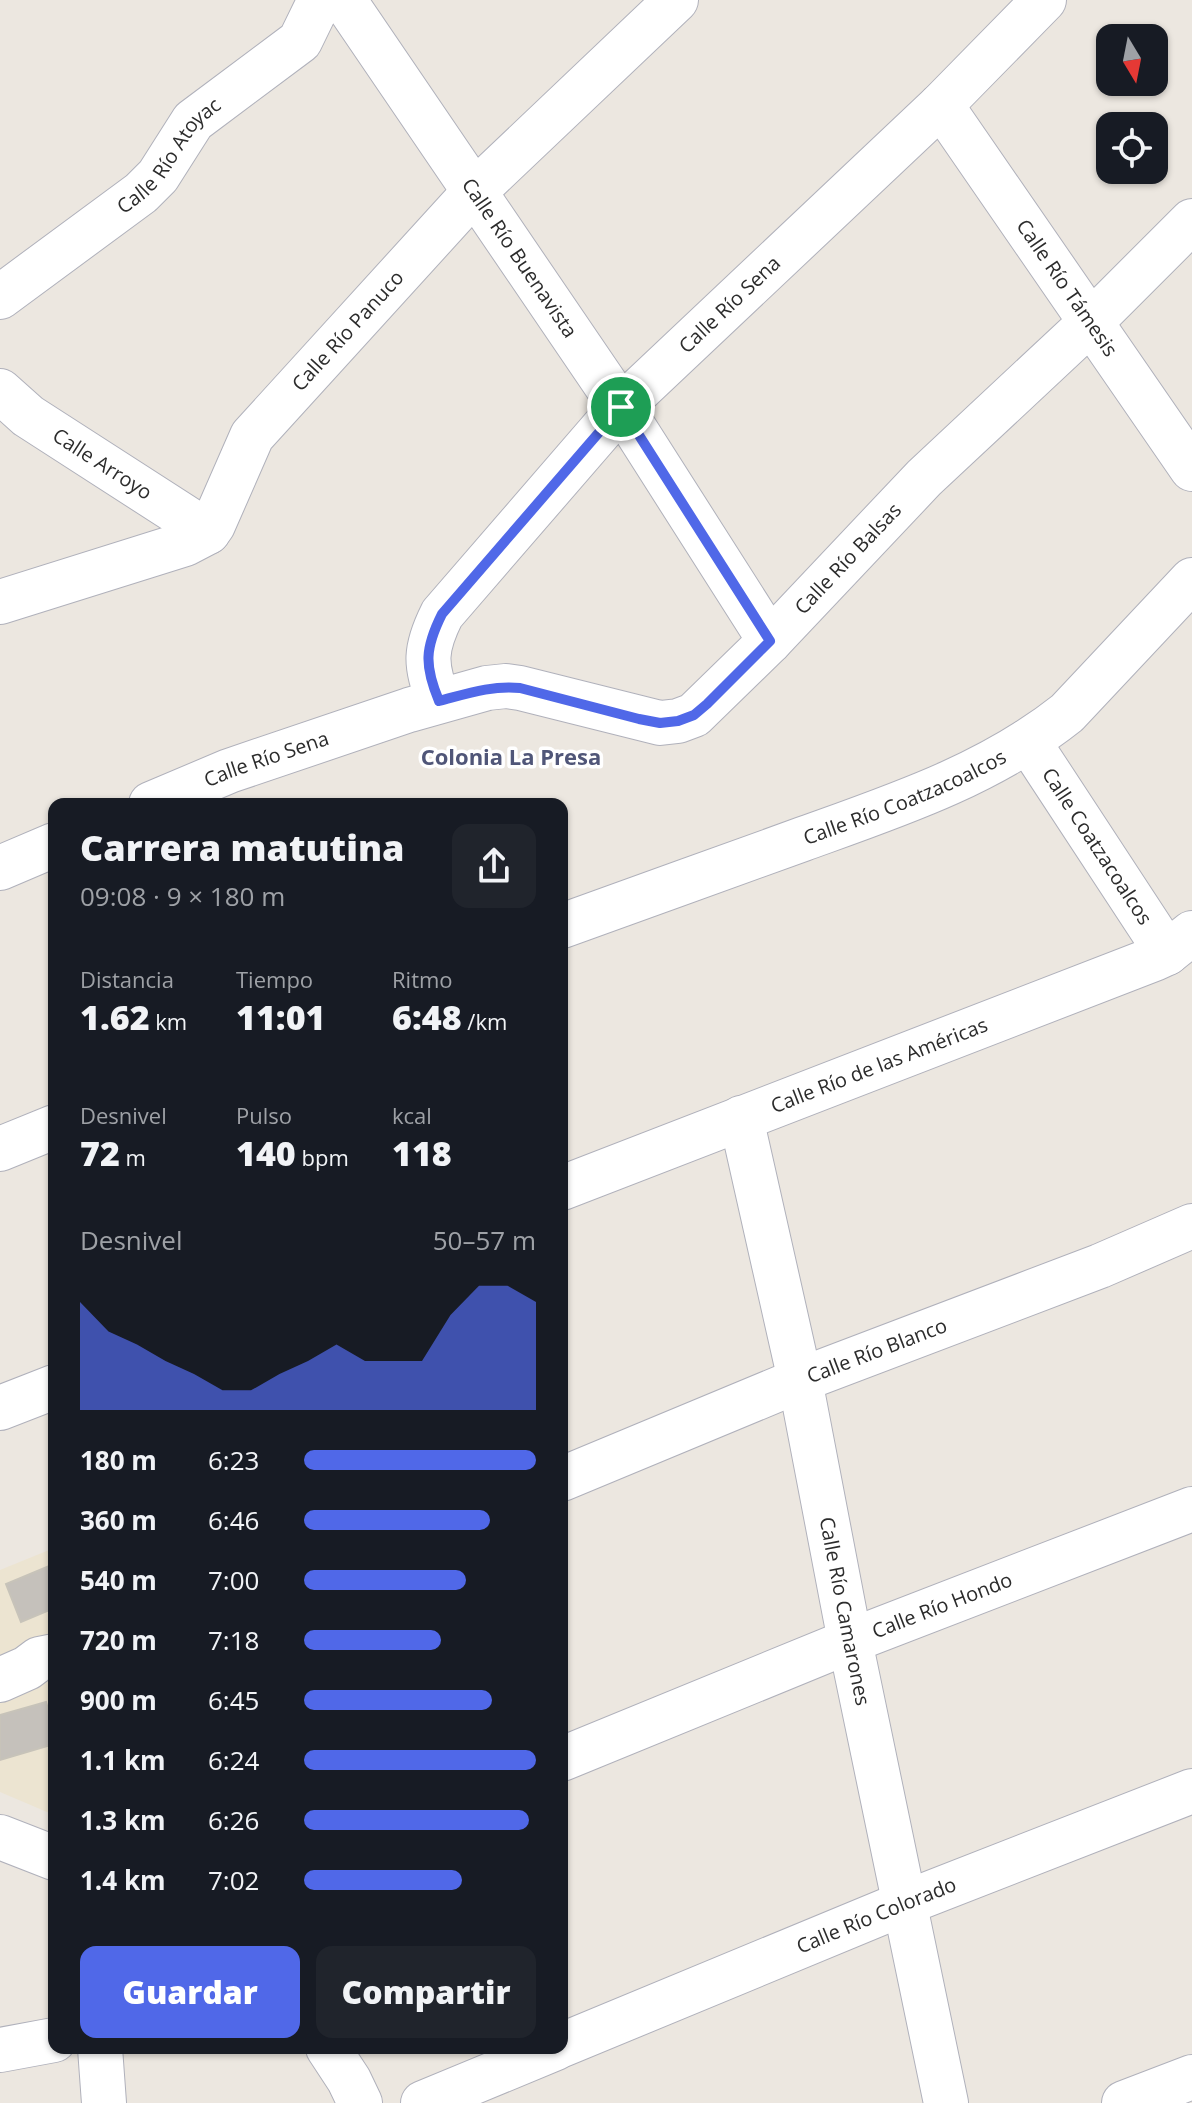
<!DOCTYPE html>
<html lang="es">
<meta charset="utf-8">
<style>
body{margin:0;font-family:"Open Sans",sans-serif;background:#20242c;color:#f1f3f6;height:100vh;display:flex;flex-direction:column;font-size:30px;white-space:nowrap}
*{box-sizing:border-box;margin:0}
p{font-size:26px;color:#9ea1a6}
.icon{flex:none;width:44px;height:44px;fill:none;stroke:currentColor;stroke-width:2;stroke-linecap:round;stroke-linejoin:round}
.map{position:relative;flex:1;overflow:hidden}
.drawer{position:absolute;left:48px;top:798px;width:520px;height:1256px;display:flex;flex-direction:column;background:#171b24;border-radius:16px;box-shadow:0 2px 6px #0004}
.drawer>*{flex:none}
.needle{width:52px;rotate:170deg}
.buttons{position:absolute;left:1096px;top:24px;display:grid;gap:16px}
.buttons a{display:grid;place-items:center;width:72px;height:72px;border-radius:16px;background:#171b24;box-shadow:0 2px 6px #0004;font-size:40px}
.pin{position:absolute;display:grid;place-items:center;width:68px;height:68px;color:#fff;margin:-34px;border:4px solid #fff;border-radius:50%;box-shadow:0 2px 8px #0007}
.round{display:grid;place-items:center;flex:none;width:84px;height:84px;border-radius:16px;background:#20242c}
.summary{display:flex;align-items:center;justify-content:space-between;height:136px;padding:0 32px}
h1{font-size:36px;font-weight:800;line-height:60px}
.metrics{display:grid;grid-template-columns:repeat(3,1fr);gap:12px;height:136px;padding:8px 32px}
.metrics div{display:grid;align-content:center}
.metrics b{font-size:34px;font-weight:800}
.metrics small{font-size:22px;font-weight:400}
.metrics p{font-size:22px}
.chart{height:224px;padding:16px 32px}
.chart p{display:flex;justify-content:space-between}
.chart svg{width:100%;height:144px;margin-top:8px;fill:#5068e8;opacity:.7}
.action{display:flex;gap:16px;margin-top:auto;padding:16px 32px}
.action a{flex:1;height:92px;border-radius:16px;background:#5068e8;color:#fff;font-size:32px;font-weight:800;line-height:92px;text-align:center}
.action a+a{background:#20242c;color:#f1f3f6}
ul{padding:0 32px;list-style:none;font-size:26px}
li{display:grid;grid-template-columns:128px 96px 1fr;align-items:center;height:60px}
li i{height:20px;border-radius:10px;background:#5068e8}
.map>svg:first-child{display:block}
</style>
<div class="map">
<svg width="1192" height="2103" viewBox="0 0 1192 2103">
<rect width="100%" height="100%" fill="#ece7e0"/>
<path fill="#ece4d1" d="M54,1548V1815L0,1792V1570Z"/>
<path fill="#c5c1bb" stroke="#c7c3b9" stroke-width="2" d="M54,1564V1608L21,1622L6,1584Z
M46,1702L54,1730V1744L0,1760V1715Z"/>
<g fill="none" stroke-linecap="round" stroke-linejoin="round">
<defs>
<g id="minor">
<path id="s1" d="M344,0L621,407L770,641"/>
<path id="s2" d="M941,105L1192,469"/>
<path id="s3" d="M0,297L141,193L158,176L193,121L300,41L320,0"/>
<path id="s4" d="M0,391L28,416L208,532"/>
<path id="s5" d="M0,602L185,544L208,532L213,525L252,436L475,191L676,0"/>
<path id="s6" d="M439,701C424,665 425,648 442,614L621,407L941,105L1044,0"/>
<path id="s7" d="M1028,741L1167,953"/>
<path id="s8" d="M151,804L229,771L409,710L487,688L506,686L520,688L660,723L678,721L694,715L770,641L924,478L1091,322L1192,221"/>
<path d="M0,868L54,845"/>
<path id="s9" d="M562,926C642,897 723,868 803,839C895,806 989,775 1067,713L1192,580"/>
<path id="s10" d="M741,1118L800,1380L850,1641L946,2103"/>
<path d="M0,1149L54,1127"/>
<path id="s11" d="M562,1188L1154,959L1167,953L1192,933"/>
<path d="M0,1408L54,1387"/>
<path id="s12" d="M562,1479L800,1380L1100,1266L1192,1226"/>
<path d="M0,1680L27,1668L39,1659L54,1656"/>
<path id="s13" d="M562,1759L850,1641L1192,1509"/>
<path d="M0,1837L54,1858"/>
<path id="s14" d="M562,2045L905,1903L1192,1791"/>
<path d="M100,2048L104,2103"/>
<path d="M328,2048L349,2080L360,2103"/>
<path d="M0,2050L54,2040"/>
<path d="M423,2103L556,2048"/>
<path d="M1124,2103L1192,2077"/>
</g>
</defs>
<use href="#minor" stroke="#b0b1bb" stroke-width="46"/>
<use href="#minor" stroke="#fff" stroke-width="44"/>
</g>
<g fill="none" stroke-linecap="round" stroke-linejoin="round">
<defs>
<path id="route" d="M621,407L770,641L707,704L694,715L678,721L660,723L639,719L520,688C492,685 466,694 439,701C424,665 425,648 442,614Z"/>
</defs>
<use href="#route" stroke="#fff" stroke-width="16"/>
<use href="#route" stroke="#5068e8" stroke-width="10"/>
</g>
<g text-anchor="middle" stroke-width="7" stroke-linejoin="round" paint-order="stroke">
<g font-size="20" fill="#2c2c2c" stroke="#fff">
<text dy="7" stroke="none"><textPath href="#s3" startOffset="222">Calle Río Atoyac</textPath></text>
<text dy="7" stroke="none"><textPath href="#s1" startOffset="312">Calle Río Buenavista</textPath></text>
<text dy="7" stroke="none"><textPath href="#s2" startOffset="222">Calle Río Támesis</textPath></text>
<text dy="7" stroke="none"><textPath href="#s6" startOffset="514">Calle Río Sena</textPath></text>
<text dy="7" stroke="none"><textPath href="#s5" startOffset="468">Calle Río Panuco</textPath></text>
<text dy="7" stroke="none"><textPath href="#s4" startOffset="126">Calle Arroyo</textPath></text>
<text dy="7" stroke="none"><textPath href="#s8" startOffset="788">Calle Río Balsas</textPath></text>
<text dy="7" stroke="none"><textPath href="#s8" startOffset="124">Calle Río Sena</textPath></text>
<text dy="7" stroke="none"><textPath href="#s9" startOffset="366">Calle Río Coatzacoalcos</textPath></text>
<text dy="7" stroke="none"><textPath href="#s7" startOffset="126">Calle Coatzacoalcos</textPath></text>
<text dy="7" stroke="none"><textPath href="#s11" startOffset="340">Calle Río de las Américas</textPath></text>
<text dy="7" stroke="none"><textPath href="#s12" startOffset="340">Calle Río Blanco</textPath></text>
<text dy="7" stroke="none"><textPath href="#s13" startOffset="410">Calle Río Hondo</textPath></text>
<text dy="7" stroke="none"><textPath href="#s10" startOffset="504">Calle Río Camarones</textPath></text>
<text dy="7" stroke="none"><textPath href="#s14" startOffset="340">Calle Río Colorado</textPath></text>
</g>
<g font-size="22" font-weight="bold" fill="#505678" stroke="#fff">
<text x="511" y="765">Colonia La Presa</text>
</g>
</g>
</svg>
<div class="buttons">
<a><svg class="needle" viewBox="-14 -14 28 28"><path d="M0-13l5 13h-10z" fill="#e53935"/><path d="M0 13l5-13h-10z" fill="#9ea1a6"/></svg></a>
<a><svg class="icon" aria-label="locate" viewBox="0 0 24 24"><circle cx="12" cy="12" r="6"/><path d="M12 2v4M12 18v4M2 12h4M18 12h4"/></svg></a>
</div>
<div class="pin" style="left:621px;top:407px;background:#1e9e55"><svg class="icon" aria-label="arrive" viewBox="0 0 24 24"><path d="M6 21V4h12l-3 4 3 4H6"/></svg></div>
<section class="drawer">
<div class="summary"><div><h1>Carrera matutina</h1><p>09:08 · 9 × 180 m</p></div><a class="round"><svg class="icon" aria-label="share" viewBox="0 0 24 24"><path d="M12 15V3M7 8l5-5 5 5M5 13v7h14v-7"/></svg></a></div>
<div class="metrics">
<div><p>Distancia</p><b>1.62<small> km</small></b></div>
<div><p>Tiempo</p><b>11:01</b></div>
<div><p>Ritmo</p><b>6:48<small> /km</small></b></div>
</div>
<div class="metrics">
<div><p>Desnivel</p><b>72<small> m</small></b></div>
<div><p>Pulso</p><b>140<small> bpm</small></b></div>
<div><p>kcal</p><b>118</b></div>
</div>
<div class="chart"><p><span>Desnivel</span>50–57 m</p>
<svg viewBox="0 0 160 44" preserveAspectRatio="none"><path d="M0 44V11L10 20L20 24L30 29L40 33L50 38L60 38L70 33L80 29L90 24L100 29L110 29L120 29L130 15L140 6L150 6L160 11V44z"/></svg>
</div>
<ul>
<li><b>180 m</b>6:23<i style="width:100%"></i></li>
<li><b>360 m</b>6:46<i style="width:80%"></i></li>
<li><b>540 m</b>7:00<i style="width:70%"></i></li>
<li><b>720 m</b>7:18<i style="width:59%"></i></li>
<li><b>900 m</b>6:45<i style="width:81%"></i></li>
<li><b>1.1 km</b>6:24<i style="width:100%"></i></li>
<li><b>1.3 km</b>6:26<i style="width:97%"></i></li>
<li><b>1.4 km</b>7:02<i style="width:68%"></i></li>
</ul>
<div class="action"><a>Guardar</a><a>Compartir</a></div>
</section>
</div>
